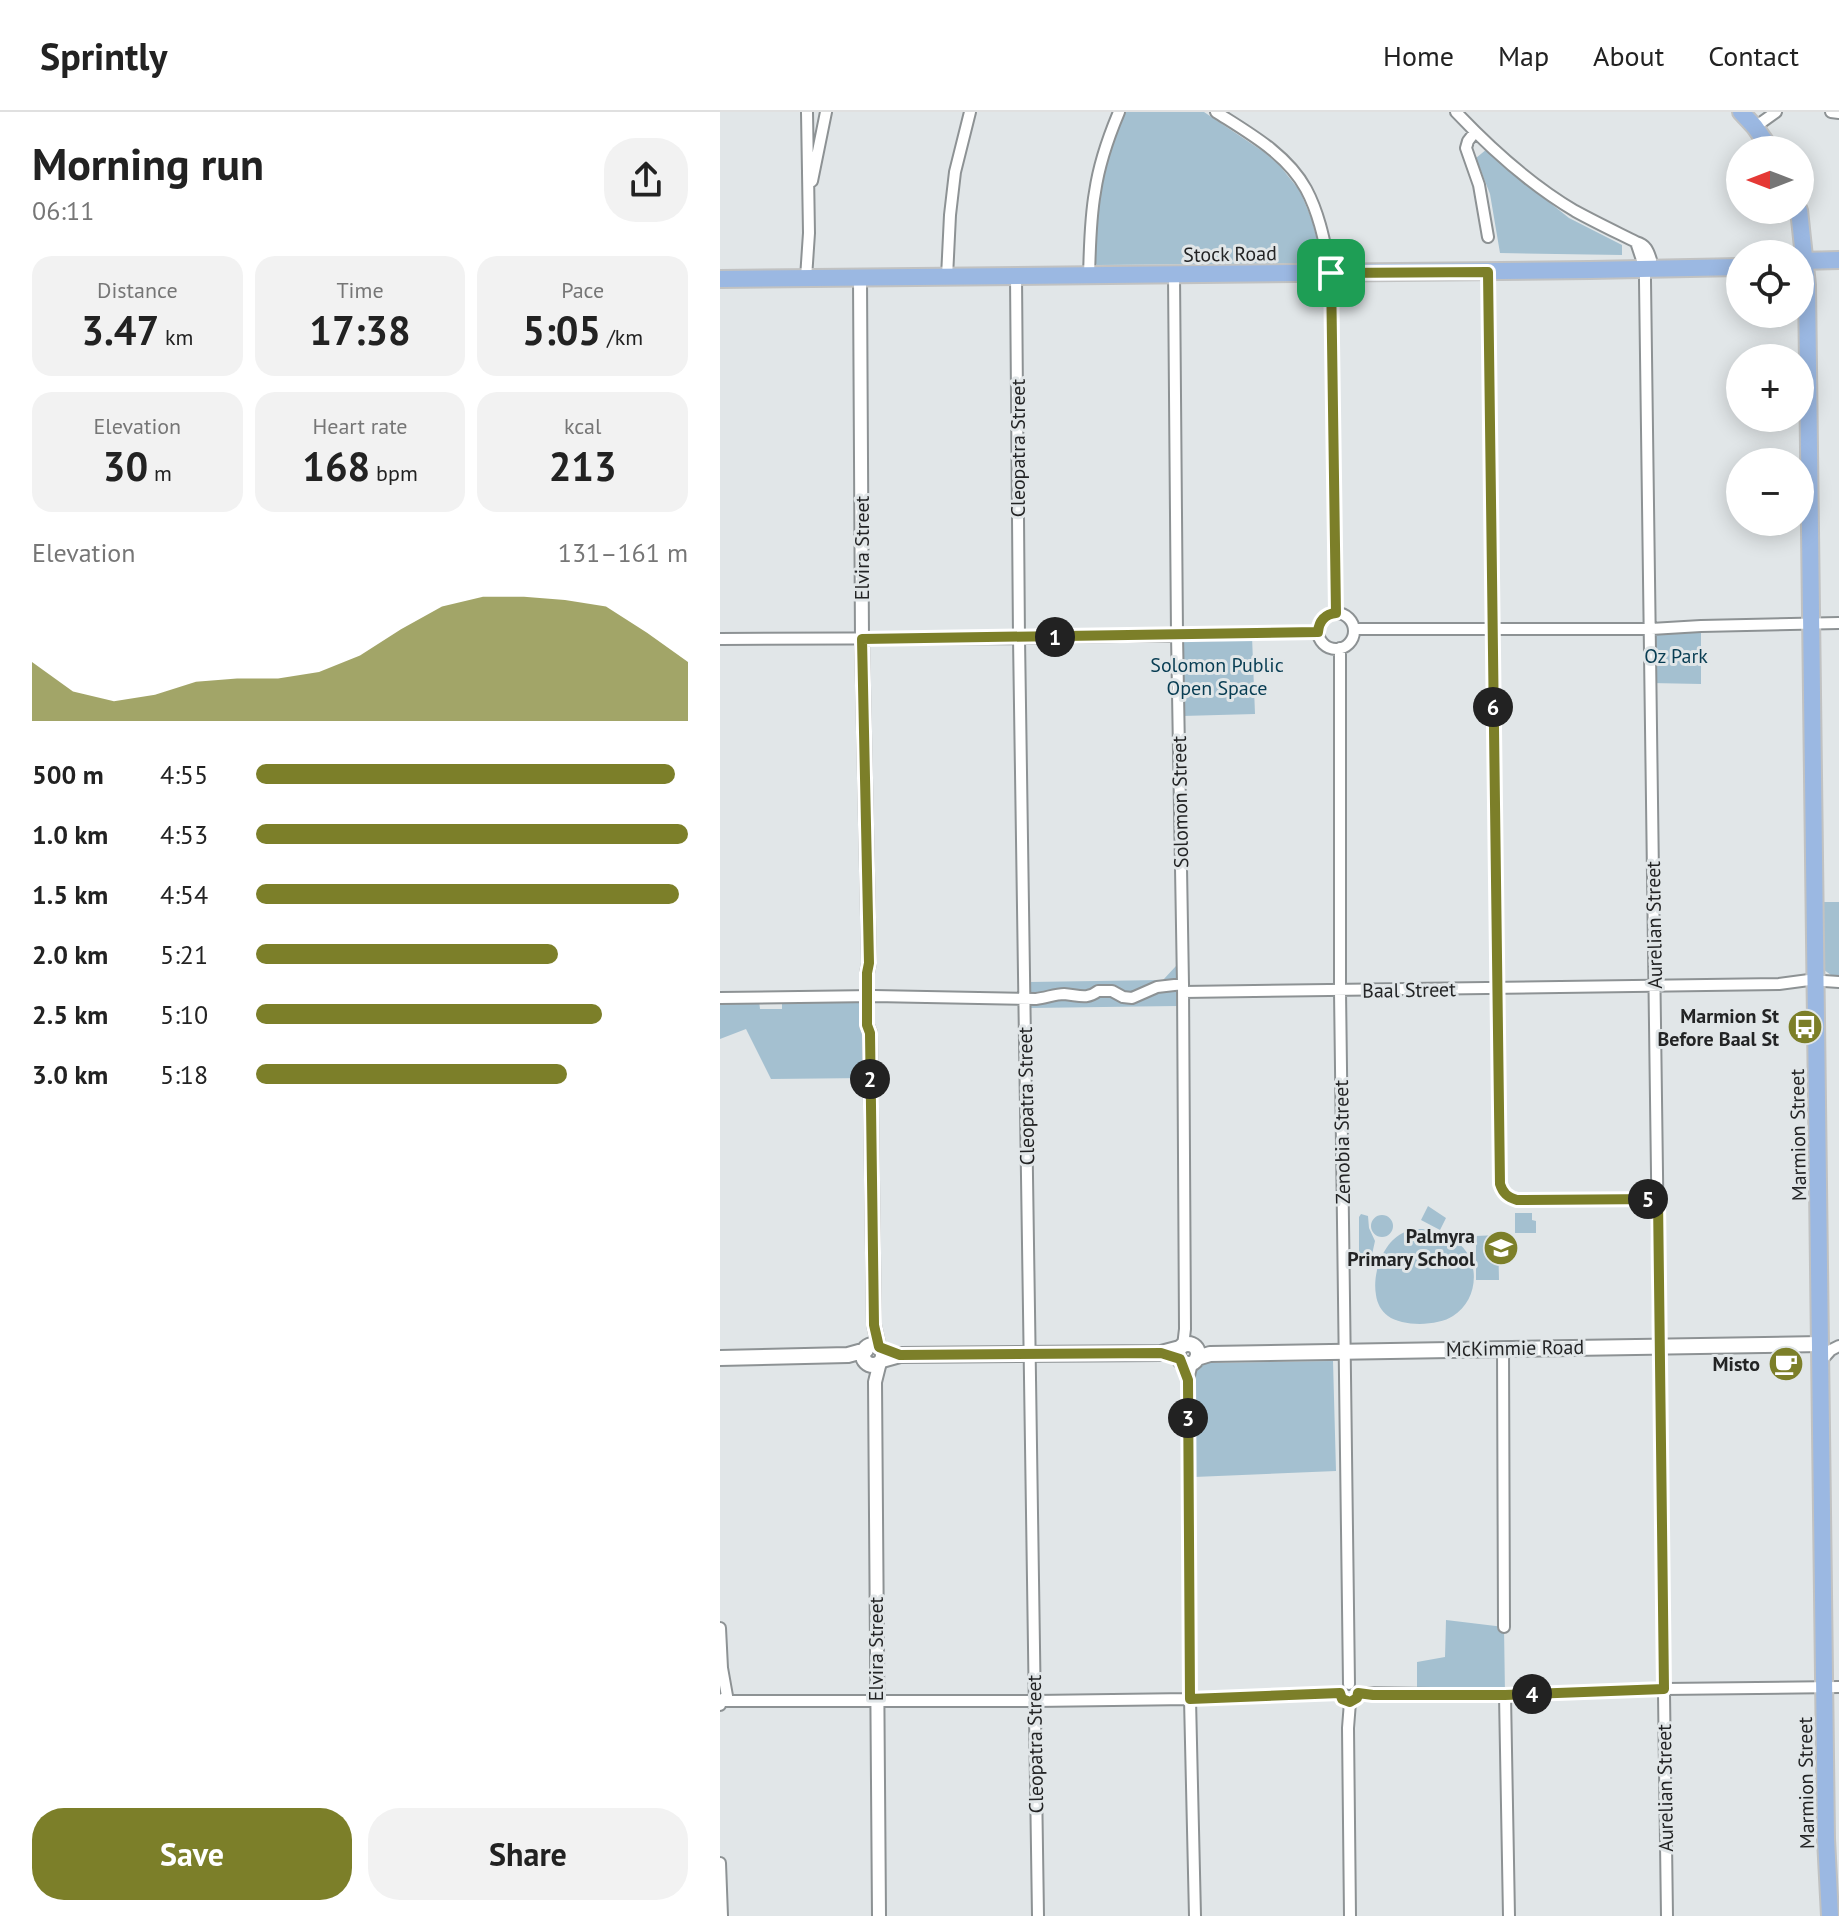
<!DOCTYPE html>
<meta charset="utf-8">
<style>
body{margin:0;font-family:"PT Sans",sans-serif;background:#f2f2f2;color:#222;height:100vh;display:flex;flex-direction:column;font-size:30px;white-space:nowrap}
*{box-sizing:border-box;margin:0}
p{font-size:26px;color:#767676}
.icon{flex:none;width:44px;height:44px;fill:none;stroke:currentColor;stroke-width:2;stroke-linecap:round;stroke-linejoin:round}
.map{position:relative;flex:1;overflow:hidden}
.sheet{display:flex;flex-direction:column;background:#fff;width:720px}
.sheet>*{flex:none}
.needle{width:52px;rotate:270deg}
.tools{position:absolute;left:1006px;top:24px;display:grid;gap:16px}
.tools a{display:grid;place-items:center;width:88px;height:88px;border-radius:50%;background:#fff;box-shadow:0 4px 20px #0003;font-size:40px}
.pin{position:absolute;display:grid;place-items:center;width:68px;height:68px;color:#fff;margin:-34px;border-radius:16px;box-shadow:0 4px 12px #0006}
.km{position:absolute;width:40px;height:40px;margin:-20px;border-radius:50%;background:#222;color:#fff;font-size:22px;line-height:40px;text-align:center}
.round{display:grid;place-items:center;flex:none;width:84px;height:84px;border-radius:32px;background:#f2f2f2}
.head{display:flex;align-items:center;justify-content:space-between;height:136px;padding:0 32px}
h1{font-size:44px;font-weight:600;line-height:60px}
.metrics{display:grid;grid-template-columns:repeat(3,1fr);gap:12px;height:136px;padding:8px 32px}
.metrics div{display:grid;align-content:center;border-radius:20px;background:#f2f2f2;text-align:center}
.metrics b{font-size:40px;font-weight:600}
.metrics small{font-size:22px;font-weight:400}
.metrics p{font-size:22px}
.chart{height:224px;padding:16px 32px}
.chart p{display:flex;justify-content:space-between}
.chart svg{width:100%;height:144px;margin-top:8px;fill:#7c7f29;opacity:.7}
.action{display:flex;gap:16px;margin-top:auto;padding:16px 32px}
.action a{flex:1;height:92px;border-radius:32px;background:#7c7f29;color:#fff;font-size:32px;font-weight:600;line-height:92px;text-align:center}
.action a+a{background:#f2f2f2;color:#222}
ul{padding:0 32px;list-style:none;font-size:26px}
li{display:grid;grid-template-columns:128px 96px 1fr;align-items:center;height:60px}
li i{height:20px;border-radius:10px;background:#7c7f29}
header{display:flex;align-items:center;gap:48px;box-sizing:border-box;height:112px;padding:0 40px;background:#fff;border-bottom:2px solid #e0e0e0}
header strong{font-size:38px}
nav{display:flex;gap:44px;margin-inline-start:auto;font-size:28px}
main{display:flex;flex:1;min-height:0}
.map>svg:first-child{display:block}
</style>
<header>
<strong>Sprintly</strong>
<nav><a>Home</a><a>Map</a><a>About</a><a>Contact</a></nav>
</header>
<main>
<section class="sheet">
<div class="head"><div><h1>Morning run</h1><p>06:11</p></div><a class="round"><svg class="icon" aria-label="share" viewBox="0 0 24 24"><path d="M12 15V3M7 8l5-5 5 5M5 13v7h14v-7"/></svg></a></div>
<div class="metrics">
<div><p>Distance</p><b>3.47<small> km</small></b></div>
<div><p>Time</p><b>17:38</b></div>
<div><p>Pace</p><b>5:05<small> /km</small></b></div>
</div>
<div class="metrics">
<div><p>Elevation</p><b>30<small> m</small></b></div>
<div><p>Heart rate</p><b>168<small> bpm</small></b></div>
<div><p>kcal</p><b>213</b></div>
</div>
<div class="chart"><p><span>Elevation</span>131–161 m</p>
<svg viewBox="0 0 160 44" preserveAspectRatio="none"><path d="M0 44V26L10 35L20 38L30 36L40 32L50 31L60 31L70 29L80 24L90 16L100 9L110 6L120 6L130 7L140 9L150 17L160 26V44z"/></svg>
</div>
<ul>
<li><b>500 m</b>4:55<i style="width:97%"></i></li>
<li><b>1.0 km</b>4:53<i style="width:100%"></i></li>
<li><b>1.5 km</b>4:54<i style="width:98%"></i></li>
<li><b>2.0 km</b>5:21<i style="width:70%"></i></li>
<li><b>2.5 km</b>5:10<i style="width:80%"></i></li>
<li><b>3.0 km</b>5:18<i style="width:72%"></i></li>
</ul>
<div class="action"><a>Save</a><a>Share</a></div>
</section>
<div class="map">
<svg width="1119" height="1804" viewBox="0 0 1119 1804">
<rect width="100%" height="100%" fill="#e1e6e8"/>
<path fill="#a4c0d0" d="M402,0H484L544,40L560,54L580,79L592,108L600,140L599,149L595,151L377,153L374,150L377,93L384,56Z
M767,37L799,66L849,106L902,133V143L780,141L770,82L756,46Z
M981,514V572L931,571V517Z
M532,524L535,602L462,604V531L469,526Z
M1103,790H1119V864L1111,863L1104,858Z
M456,854L457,894L310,896L309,870L443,868Z
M135,888L144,893L146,966L51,967L26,917L0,927V889H39L40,897H62V889Z
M708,1094L726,1106L720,1118L701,1108Z
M795,1101H812V1108L816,1109V1121H795Z
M641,1102L648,1104L649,1116L655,1129L651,1147L641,1152L639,1151V1105Z
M651 1114a11 11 0 1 1 22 0a11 11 0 1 1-22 0Z
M703,1117C715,1120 727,1123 737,1130C762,1149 758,1189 733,1204C718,1214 683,1215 668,1204C661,1199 657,1191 656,1183C652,1161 663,1129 685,1120C690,1117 697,1117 703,1117Z
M778,1123L779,1168H756V1124Z
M484,1249L495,1251L613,1249L616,1359L474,1365V1258L477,1257L480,1251Z
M726,1508L784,1515L785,1583H697V1550L725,1545Z"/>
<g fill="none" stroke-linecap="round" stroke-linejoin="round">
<defs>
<path id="minor" d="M496,0C529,21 567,42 586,77C600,103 605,133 611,161L616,501
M736,0C771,37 811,73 855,99C875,110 896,120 916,130C926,133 928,138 931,148L925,157
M1111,0L1119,1
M1035,15L1056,0
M755,20L748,29L746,36L759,73L768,125
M92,69L106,0
M916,130L925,157V169L947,1804
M768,160L780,1072C783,1081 787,1085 797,1088L938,1087
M369,163C370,136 370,108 375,80C379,52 388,26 399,0
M454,163L457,522L463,872L465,1217L463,1234
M296,164L299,526L318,1804
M227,165L230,103L235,60L250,0
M86,166L89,121L87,0
M598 519a18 18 0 1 1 36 0a18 18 0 1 1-36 0Z
M634,517H931L981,514L1119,511
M0,527L299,526L598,520
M620,536V879L629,1572
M463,880L1059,872L1089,868L1119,870
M0,886L154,884L316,887C326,886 335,882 344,882C358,883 367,888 378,879H392L403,885L412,886L437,875L463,872
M783,1236L784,1515
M1101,1249L1111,1238L1119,1234
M472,1251L468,1268L470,1587L475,1804
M0,1516L2,1556L7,1584L0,1589V1593
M638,1581L785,1583L944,1577L1119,1575
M785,1583L789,1804
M0,1589H315L470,1587L620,1581
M630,1590L628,1616L630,1804
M0,1751L2,1804"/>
<path id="tertiary" d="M140,166L142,527L149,851L147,861V913L150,921L154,1213L159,1235
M159,1804L155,1270L160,1250"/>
<path id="secondary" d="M458 1242a10 10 0 1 1 20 0a10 10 0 1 1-20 0Z
M143 1243a10 10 0 1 1 20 0a10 10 0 1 1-20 0Z
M0,1246L128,1243L146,1238
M477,1246L490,1242L1101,1232
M162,1248L180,1243L441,1241L460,1236"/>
<path id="primary" d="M1021,0L1035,15L1051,38
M1079,98L1087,173L1106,1727L1110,1804
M1080,149L1119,148
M0,167L870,158L1020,155"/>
</defs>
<use href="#minor" stroke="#8d9294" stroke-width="14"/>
<use href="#tertiary" stroke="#8d9294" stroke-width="16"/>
<use href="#secondary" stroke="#8d9294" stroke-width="18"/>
<use href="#primary" stroke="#c1c2c2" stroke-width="20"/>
<use href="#minor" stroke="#fff" stroke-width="10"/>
<use href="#tertiary" stroke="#fff" stroke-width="12"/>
<use href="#secondary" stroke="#fff" stroke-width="14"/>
<use href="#primary" stroke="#9bb8e2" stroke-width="16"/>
</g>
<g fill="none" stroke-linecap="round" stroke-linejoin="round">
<defs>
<path id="route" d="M768,160L780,1072C783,1081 787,1085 797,1088L938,1087L944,1577L785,1583H653L638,1581L637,1586L630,1590L622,1587L620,1581L470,1587L468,1268L460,1247L441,1241L180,1243L159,1235L154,1213L150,921L147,913V861L149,851L142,527L598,520C599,509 605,502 616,501L611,161Z"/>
</defs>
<use href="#route" stroke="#fff" stroke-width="16"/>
<use href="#route" stroke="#7c7f29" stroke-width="10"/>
</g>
<defs>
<symbol id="bus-disc" viewBox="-11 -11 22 22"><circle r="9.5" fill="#7c7f29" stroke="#e1e6e8"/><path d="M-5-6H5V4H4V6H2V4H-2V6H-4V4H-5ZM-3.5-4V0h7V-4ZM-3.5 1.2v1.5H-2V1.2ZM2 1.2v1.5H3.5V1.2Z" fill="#fff"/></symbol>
<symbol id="school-disc" viewBox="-11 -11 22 22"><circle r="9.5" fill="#7c7f29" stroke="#e1e6e8"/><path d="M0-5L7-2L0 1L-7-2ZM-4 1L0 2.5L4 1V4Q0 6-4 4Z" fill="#fff"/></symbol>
<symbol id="cafe-disc" viewBox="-11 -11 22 22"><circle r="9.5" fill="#7c7f29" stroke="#e1e6e8"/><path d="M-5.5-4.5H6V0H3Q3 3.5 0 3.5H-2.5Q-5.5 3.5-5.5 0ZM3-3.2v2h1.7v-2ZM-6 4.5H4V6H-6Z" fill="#fff"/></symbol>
</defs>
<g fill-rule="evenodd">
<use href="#bus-disc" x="1065" y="895" width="40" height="40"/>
<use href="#school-disc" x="761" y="1116" width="40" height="40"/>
<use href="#cafe-disc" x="1046" y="1232" width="40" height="40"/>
</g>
<g text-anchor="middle" stroke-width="6" stroke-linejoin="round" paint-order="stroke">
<g font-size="20" fill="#232425" stroke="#e1e6e8">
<text transform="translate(510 142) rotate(-1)" y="7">Stock Road</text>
<text transform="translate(298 336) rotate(-90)" y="7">Cleopatra Street</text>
<text transform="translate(142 436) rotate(-90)" y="7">Elvira Street</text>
<text transform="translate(460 690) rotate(-91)" y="7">Solomon Street</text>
<text transform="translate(934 813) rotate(-91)" y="7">Aurelian Street</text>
<text transform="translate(689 878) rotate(-1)" y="7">Baal Street</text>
<text transform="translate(306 984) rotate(-91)" y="7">Cleopatra Street</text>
<text transform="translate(1078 1023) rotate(-91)" y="7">Marmion Street</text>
<text transform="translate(622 1030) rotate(-91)" y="7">Zenobia Street</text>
<text transform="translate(795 1236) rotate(-1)" y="7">McKimmie Road</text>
<text transform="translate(156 1537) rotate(-90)" y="7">Elvira Street</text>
<text transform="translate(315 1632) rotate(-91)" y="7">Cleopatra Street</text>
<text transform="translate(1086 1671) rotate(-91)" y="7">Marmion Street</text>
<text transform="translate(945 1676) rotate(-91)" y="7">Aurelian Street</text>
</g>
<g font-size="20" fill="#083d53" stroke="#e1e6e8">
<text x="956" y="551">Oz Park</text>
<text x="497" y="560">Solomon Public<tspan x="497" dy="23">Open Space</tspan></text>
</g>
<g font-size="20" font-weight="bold" fill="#232425" stroke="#e1e6e8" text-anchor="end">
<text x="1059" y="911">Marmion St<tspan x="1059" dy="23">Before Baal St</tspan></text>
<text x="755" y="1131">Palmyra<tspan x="755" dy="23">Primary School</tspan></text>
<text x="1040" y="1259">Misto</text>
</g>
</g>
</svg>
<div class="tools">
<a><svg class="needle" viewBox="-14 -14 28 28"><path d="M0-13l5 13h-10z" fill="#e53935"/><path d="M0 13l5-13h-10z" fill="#767676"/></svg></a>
<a><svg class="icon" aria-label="locate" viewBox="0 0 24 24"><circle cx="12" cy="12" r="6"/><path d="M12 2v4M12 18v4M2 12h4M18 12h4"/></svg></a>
<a>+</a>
<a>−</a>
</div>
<div class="pin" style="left:611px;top:161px;background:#1e9e55"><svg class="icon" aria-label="arrive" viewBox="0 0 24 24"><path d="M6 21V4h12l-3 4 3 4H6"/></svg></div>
<b class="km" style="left:335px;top:525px">1</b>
<b class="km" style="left:150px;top:967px">2</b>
<b class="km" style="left:468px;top:1306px">3</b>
<b class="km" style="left:812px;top:1582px">4</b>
<b class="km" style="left:928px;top:1087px">5</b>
<b class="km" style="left:773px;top:595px">6</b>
</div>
</main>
